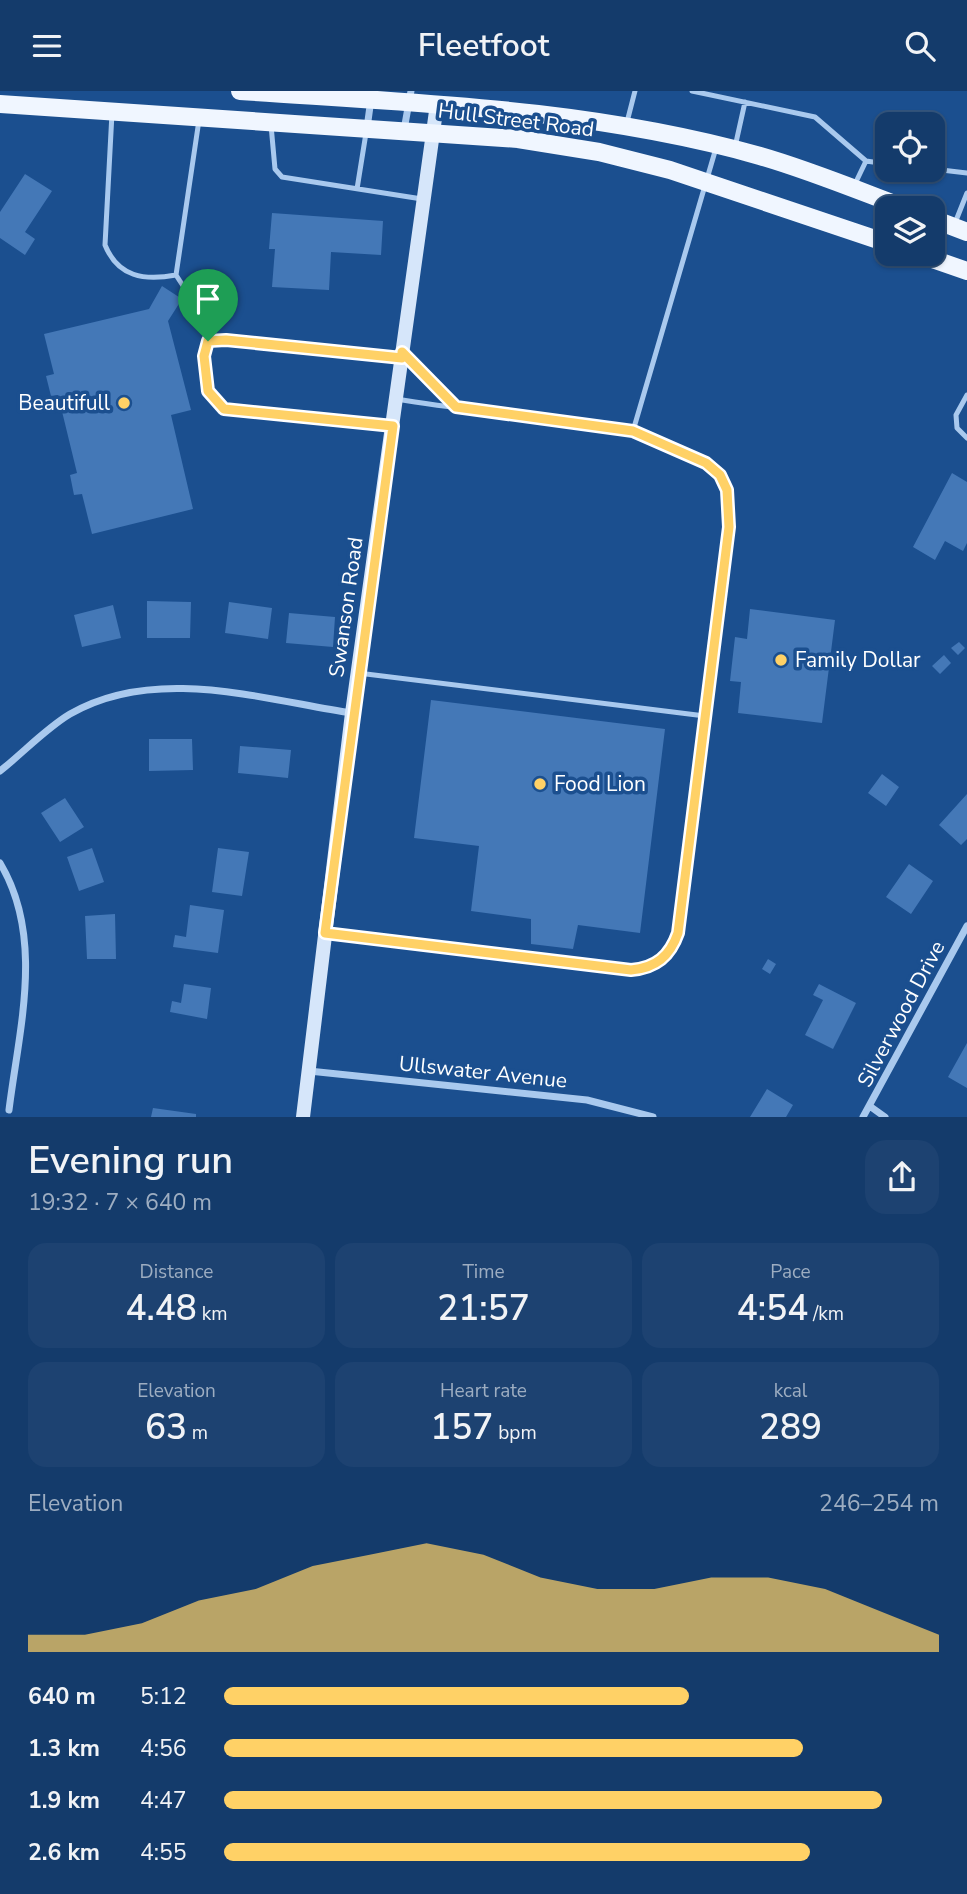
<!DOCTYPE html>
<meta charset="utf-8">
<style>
body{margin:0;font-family:"Nunito Sans",sans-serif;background:#1d4271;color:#f1f3f6;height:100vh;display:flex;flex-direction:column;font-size:26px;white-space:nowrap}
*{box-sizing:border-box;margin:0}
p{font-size:23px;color:#9dadc1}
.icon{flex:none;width:38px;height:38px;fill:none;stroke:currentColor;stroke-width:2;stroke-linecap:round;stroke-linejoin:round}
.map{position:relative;height:1026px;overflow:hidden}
.details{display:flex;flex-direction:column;background:#143b6b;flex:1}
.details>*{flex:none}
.buttons{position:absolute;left:875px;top:21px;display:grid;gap:14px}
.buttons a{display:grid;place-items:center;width:70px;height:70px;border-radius:14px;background:#143b6b;box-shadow:0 2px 5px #0004,0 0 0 2px #33557e;font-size:35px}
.pin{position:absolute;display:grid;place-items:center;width:60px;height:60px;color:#fff;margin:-72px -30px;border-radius:50% 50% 50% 0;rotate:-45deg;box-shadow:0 0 7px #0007}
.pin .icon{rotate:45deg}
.round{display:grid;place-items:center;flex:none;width:74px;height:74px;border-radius:21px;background:#1d4271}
.overview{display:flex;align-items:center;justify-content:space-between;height:119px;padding:0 28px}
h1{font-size:38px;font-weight:600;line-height:52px}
.figures{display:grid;grid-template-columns:repeat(3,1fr);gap:10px;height:119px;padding:7px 28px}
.figures div{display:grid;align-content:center;border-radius:18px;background:#1d4271;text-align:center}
.figures b{font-size:35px;font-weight:600}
.figures small{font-size:19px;font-weight:400}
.figures p{font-size:19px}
.chart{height:196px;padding:14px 28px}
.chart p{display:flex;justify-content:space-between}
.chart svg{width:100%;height:126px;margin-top:7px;fill:#ffd166;opacity:.7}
ul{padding:0 28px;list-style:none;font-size:23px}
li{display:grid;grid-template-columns:112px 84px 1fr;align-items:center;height:52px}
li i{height:18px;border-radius:9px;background:#ffd166}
header{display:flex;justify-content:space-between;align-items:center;height:91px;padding:0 28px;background:#143b6b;font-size:32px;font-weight:600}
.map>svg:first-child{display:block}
</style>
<header><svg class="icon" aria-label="menu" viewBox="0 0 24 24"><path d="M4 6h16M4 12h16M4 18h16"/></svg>Fleetfoot<svg class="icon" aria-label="search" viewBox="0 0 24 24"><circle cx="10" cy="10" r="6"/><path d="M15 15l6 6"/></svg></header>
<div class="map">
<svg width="967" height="1026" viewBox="0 0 967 1026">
<rect width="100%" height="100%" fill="#1b4f8f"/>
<path fill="#4478b7" d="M25,83L52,100L25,141L35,148L25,164L0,147V121Z
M272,122L383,130L381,164L331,161L329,199L272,196L275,158H269Z
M162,195L182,208L168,230L191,319L171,324L193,418L92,443L82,403L74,404L70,384L77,382L58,304L51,305L46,285L54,283L44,243L149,218Z
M952,382L967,391V452L963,460L945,450L935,469L913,456Z
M147,510L191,511L190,547H147Z
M229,511L272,517L268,548L225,542Z
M113,514L121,547L82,556L74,524Z
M750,518L835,529L822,632L738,622L741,591L730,590L735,546L747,548Z
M289,522L335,526L333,556L286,552Z
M959,551L965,557L958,564L951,557Z
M944,564L951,572L940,583L932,575Z
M431,609L665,638L640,842L578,834L573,858L531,853V828L471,820L479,755L414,747Z
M149,648H192L193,679L149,680Z
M240,655L291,659L288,687L238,682Z
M882,683L899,696L886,715L868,702Z
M967,703V748L961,754L939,734Z
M65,707L84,736L60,751L41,722Z
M92,757L104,791L79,800L67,766Z
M218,757L249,761L242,805L212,801Z
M909,773L933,790L911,823L886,806Z
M190,814L224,819L218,862L173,856L175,844L186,846Z
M115,823L116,868H87L85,825Z
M768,868L776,873L770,883L762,878Z
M184,893L211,897L207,928L170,921L172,910L181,912Z
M819,893L856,912L833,958L805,944L823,909L813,904Z
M967,952V997L948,986Z
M767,998L793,1014L786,1026H750Z
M153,1017L196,1023V1026H151Z"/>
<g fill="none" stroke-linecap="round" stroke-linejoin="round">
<path stroke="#a9c9ee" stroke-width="5" d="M692,0L815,26L866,70
M112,22L105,154C118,186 144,190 176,184L199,29
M627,31L635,0
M271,34L275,78L282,86L422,108
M735,56L745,11
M933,78L967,82
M854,95L866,70L887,73
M357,98L366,42
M955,132L967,102
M176,184L202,224L208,250L204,265L208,300L224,318L389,335
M208,250L226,249L399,267
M404,263L456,316
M967,304L956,324L957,337L967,347
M633,340L716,57
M358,582L705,625
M328,842L631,879C656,877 670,865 678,842L729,436C729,419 731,399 720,384C711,373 696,368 684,362C594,320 493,326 397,308"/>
<path stroke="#a9c9ee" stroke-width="7" d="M367,37L371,8
M404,39L411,0
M0,680C23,662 45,638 70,623C155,574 261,608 351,622
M0,772C45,847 19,938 9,1019
M309,980L587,1009L653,1026
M871,1016L885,1026
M863,1026L967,835"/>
<path stroke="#d6e6fa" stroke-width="14" d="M303,1026L352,622L437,13"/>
<path stroke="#f0f6ff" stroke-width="18" d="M240,0C415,12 590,17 760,65C809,79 857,99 905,117
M0,13L518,48L599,61L670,79L887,152
M933,128L967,141
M918,163L967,180"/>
</g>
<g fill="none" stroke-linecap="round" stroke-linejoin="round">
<defs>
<path id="route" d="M226,249L402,267V261L456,316L633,340L706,372L720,384L727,399L729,436L678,842C670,865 656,877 631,879L325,842L393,335L224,318L208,300L204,265L208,250Z"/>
</defs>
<use href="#route" stroke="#fff" stroke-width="14"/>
<use href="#route" stroke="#ffd166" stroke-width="9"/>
</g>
<g fill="#ffd166" stroke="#1b4f8f" stroke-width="2.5">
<circle cx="124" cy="312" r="7"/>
<circle cx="781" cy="569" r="7"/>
<circle cx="540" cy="693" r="7"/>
</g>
<g text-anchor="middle" stroke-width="7" stroke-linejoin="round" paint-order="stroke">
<g font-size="21" fill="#fff" stroke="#1b4f8f">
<text transform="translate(516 29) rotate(7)" y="7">Hull Street Road</text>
<text transform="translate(346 516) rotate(-82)" y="7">Swanson Road</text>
<text transform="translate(901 923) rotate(-62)" y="7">Silverwood Drive</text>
<text transform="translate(483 981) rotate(6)" y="7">Ullswater Avenue</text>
</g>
<g font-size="21" fill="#fff" stroke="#1b4f8f" text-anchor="start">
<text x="110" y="319" text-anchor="end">Beautifull</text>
<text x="795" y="576">Family Dollar</text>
<text x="554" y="700">Food Lion</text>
</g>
</g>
</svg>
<div class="buttons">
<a><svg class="icon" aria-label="locate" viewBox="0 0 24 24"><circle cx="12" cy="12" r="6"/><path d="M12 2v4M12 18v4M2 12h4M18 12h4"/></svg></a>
<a><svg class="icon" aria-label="layers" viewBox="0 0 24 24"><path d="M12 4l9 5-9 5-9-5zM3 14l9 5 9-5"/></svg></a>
</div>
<div class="pin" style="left:208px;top:250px;background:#1e9e55"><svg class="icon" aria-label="arrive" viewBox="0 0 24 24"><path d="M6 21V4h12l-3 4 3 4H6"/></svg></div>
</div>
<section class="details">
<div class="overview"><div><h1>Evening run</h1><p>19:32 · 7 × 640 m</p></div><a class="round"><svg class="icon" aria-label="share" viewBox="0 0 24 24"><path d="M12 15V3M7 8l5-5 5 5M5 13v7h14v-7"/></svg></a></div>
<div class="figures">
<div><p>Distance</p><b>4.48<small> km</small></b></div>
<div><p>Time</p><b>21:57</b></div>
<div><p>Pace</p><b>4:54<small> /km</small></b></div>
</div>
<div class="figures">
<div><p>Elevation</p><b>63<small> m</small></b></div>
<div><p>Heart rate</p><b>157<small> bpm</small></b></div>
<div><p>kcal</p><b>289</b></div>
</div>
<div class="chart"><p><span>Elevation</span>246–254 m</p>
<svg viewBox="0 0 160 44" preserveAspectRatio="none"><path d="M0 44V38L10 38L20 34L30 26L40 22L50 14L60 10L70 6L80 10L90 18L100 22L110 22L120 18L130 18L140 22L150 30L160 38V44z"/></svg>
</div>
<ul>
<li><b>640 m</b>5:12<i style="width:65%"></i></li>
<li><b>1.3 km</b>4:56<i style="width:81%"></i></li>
<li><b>1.9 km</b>4:47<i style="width:92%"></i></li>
<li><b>2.6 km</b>4:55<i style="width:82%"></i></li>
</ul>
</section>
